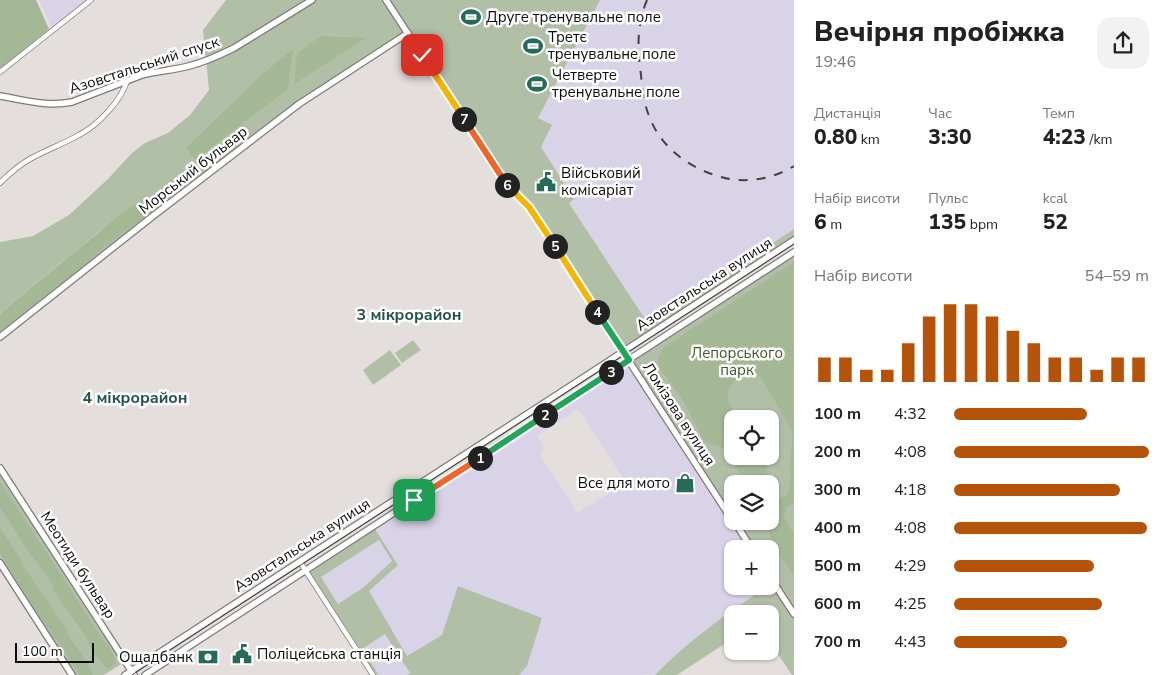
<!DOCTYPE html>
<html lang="uk">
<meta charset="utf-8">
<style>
body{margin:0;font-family:"Nunito Sans",sans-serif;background:#f2f2f2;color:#222;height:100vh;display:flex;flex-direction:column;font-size:19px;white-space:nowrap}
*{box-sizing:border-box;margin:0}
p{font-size:16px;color:#767676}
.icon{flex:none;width:28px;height:28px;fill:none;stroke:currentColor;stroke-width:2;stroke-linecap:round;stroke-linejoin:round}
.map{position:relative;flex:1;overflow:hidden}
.side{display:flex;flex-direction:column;background:#fff;width:375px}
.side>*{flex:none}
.tools{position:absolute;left:724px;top:410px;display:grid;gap:10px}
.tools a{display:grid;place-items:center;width:55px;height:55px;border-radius:10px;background:#fff;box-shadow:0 1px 4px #0004;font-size:25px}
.scale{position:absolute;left:15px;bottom:12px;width:79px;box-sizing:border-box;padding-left:5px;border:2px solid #0d0b0b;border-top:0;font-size:14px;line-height:18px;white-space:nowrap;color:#0d0b0b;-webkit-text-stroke:4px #fff;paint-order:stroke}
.pin{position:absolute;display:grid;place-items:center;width:42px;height:42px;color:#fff;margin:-21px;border-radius:10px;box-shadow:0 2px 8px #0006}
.km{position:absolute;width:25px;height:25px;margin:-12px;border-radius:50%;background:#222;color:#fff;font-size:14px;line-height:25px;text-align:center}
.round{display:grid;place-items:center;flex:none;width:52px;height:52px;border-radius:15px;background:#f2f2f2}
.summary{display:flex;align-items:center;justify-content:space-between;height:85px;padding:0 20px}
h1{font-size:28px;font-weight:800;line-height:38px}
.figures{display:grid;grid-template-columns:repeat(3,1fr);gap:8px;height:85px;padding:5px 20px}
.figures div{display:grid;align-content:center}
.figures b{font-size:21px;font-weight:800}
.figures small{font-size:14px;font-weight:400}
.figures p{font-size:14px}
.chart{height:140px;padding:10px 20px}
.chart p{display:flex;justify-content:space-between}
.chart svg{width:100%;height:90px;margin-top:5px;stroke:#b45309;stroke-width:6}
ul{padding:0 20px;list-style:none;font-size:16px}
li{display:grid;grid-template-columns:80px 60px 1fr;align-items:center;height:38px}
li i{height:12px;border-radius:6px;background:#b45309}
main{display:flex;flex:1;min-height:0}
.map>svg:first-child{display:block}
</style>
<main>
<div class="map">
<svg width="794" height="675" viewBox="0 0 794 675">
<rect width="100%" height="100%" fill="#e4dfdd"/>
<path fill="#d9d3e8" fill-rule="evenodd" d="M39,0H91L53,30Z
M600,0H794V229L649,325L569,202L574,199L541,147L538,118Z
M629,364L749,549H732V586H756L760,592L721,619L672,658L655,675L645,674L644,675H519L527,665L542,618L442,635L407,656L369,591L398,565L375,529ZM578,409L623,478L617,482L615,489L578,513L540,455L544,446L537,436Z
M379,540L393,561L364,587L338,604L321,577Z
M385,634L410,673L407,675H379L362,649Z"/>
<path fill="#b2bfa7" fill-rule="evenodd" d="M226,0H384L405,33L297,102L0,334V332L87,263L105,247L140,202L117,217L57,266L0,314V242L33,236L69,215L108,179L132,153L145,143L168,133L190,115L209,90L203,30Z
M389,0H600L538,118L552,125L541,147L574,199L569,203L649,325L794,229V236L624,348L531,206L509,184Z
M794,255V610L770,573V549H754L736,521H770V484H732V516L632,362ZM732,419H770V456H732Z
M413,340L421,350L402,363L395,353Z
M390,350L401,365L373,385L363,370Z
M0,474L123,663L104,675H76L0,558Z
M375,529L398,565L369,591L407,656L442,635L458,586L542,618L527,666L519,675H407L410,673L385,634L362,649L379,675H377L310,572ZM379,540L392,561L364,587L338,604L321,577Z
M770,581L794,618V675H792L771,644H770V614H732V639L677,675H655C686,643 722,617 759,592L756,586H770Z"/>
<path fill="#a5b896" d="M0,0H36L49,29L0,69Z
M321,36L366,38L294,84L297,53Z
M293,49L288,89L195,160L186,148L258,78Z
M145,201C150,203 152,205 153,210L150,212L105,247L87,263L0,332V314C32,287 65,259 98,233C110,223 130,203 145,201Z
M794,262V502L786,508L784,516L788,525L794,534V576L783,560L769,534L770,493C773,496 775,499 780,498C794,497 789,473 790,463C790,452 794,442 792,430L761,378C749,369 728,380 728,394C727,403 734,412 739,419H732V456H763L766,467L768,484H747L726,451C718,443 712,447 704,440C693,421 684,399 670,382C665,376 658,369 658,361C658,350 670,343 678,338Z
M0,482L64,579L99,634L108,646L114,656L116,663L110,668L108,669L106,668L96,656L89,645L85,635L53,590L52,584L46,575L34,558L27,550L0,507Z
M0,528L20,558L23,565L34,582L65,627L68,635L87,662L93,675H80L33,606L0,553Z"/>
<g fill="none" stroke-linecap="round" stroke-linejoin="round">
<defs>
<path id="minor" d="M0,72L91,0
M0,183C9,174 19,165 30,159C46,150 63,144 79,135C98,125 121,101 127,81
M300,562L373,675"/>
<path id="tertiary" d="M386,0L508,187L529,207L732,520
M0,96C24,100 48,107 72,102L142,75C158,71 174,70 189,66C205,62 220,55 234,48L312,0
M0,337L153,216L299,104L408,33
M0,468L134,675
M734,521L752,549
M0,563L72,675
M770,577L794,614
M125,675L595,370L794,240
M145,675L794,252"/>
</defs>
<use href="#minor" stroke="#7f7b79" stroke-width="6"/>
<use href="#tertiary" stroke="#7f7b79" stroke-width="8"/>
<use href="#minor" stroke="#fff" stroke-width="4.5"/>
<use href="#tertiary" stroke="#fff" stroke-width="5.5"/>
<path stroke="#444140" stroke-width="1" d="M132,675L794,244"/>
<path stroke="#444140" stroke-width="2" stroke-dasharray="9 9" stroke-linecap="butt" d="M647,0C637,24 637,49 641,75C642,88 644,103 649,116C661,148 689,168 721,177C745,184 773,179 794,166"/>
</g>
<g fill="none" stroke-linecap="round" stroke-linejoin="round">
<defs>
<path id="split-1" d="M414,500L480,458"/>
<path id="split-2" d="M480,458L545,415"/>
<path id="split-3" d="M545,415L611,372"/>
<path id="split-4" d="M597,312L629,360L611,372"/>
<path id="split-5" d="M555,246L597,312"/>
<path id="split-6" d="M507,185L529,207L555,246"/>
<path id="split-7" d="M464,119L507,185"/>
<path id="split-8" d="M422,55L464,119"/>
</defs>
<use href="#split-1" stroke="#fff" stroke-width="10"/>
<use href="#split-2" stroke="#fff" stroke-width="10"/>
<use href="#split-3" stroke="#fff" stroke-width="10"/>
<use href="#split-4" stroke="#fff" stroke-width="10"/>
<use href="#split-5" stroke="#fff" stroke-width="10"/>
<use href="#split-6" stroke="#fff" stroke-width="10"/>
<use href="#split-7" stroke="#fff" stroke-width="10"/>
<use href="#split-8" stroke="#fff" stroke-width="10"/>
<use href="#split-1" stroke="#f0652b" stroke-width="6"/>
<use href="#split-2" stroke="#22a559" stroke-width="6"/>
<use href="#split-3" stroke="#22a559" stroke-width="6"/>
<use href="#split-4" stroke="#22a559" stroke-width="6"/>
<use href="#split-5" stroke="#f5b400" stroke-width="6"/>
<use href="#split-6" stroke="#f5b400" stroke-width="6"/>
<use href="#split-7" stroke="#f0652b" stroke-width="6"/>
<use href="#split-8" stroke="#f5b400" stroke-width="6"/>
</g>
<defs>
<symbol id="stadium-bare" viewBox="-9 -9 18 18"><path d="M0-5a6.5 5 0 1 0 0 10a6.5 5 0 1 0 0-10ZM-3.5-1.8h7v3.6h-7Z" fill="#276a5a" stroke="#fff" stroke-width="2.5" paint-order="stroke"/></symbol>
<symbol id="civic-bare" viewBox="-9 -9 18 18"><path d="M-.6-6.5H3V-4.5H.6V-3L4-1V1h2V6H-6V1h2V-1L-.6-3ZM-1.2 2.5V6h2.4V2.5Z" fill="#276a5a" stroke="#fff" stroke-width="2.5" paint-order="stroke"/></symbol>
<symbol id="shop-bare" viewBox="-9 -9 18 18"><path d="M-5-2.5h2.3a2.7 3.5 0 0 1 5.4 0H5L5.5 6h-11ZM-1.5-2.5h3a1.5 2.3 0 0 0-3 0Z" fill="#276a5a" stroke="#fff" stroke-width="2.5" paint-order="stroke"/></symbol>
<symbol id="bank-bare" viewBox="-9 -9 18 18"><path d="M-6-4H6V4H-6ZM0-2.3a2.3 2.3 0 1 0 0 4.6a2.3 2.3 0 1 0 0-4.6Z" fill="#276a5a" stroke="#fff" stroke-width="2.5" paint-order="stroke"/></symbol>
</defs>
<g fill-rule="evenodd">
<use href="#stadium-bare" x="457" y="3" width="28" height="28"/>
<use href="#stadium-bare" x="519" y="32" width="28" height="28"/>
<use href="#stadium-bare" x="523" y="70" width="28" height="28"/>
<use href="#civic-bare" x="532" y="168" width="28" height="28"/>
<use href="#shop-bare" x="671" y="469" width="28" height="28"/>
<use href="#civic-bare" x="228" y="640" width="28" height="28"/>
<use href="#bank-bare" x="194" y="643" width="28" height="28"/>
</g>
<g text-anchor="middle" stroke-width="5" stroke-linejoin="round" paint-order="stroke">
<g font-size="15" fill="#0d0b0b" stroke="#fff" text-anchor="start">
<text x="486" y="22">Друге тренувальне поле</text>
<text x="548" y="42">Третє<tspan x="548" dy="17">тренувальне поле</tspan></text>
<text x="552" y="80">Четверте<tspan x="552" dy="17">тренувальне поле</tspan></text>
<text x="561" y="178">Військовий<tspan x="561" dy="17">комісаріат</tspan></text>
<text x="670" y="488" text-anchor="end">Все для мото</text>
<text x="257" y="659">Поліцейська станція</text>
<text x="193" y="662" text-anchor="end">Ощадбанк</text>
</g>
<g font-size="15" fill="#0d0b0b" stroke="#fff">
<text transform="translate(144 65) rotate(-18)" y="5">Азовстальський спуск</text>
<text transform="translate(193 170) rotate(-38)" y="5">Морський бульвар</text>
<text transform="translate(704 284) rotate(-33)" y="5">Азовстальська вулиця</text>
<text transform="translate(679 414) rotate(57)" y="5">Ломізова вулиця</text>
<text transform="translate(302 545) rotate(-33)" y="5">Азовстальська вулиця</text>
<text transform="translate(78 565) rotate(57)" y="5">Меотиди бульвар</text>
</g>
<g font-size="15" fill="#3f5725" stroke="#fff">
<text x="737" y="358">Лепорського<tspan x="737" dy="17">парк</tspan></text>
</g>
<g font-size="16" font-weight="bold" fill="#215548" stroke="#fff">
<text x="409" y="320">3 мікрорайон</text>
<text x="135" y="403">4 мікрорайон</text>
</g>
</g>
</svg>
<div class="tools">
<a><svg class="icon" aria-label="locate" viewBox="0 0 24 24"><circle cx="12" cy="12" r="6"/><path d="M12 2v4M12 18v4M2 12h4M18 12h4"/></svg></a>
<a><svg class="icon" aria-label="layers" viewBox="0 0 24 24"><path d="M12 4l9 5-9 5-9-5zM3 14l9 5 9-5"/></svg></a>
<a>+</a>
<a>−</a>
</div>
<div class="scale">100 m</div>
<div class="pin" style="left:414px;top:500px;background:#1e9e55"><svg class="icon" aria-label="arrive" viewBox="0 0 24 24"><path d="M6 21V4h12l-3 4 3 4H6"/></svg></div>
<div class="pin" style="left:422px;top:55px;background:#d93025"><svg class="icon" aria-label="check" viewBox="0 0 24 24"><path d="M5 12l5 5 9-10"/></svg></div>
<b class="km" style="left:480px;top:458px">1</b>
<b class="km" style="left:545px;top:415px">2</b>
<b class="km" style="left:611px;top:372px">3</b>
<b class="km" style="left:597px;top:312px">4</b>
<b class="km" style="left:555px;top:246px">5</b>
<b class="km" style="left:507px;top:185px">6</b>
<b class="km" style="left:464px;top:119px">7</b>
</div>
<section class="side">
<div class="summary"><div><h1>Вечірня пробіжка</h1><p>19:46</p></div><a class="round"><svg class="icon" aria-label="share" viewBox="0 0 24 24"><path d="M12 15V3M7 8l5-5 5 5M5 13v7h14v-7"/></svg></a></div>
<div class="figures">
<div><p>Дистанція</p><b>0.80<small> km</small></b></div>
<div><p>Час</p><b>3:30</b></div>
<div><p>Темп</p><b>4:23<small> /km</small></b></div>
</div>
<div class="figures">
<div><p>Набір висоти</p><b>6<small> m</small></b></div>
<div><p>Пульс</p><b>135<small> bpm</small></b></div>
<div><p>kcal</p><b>52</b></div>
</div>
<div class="chart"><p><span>Набір висоти</span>54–59 m</p>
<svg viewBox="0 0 160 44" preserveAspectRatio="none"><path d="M5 44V32M15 44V32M25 44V38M35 44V38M45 44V25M55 44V12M65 44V6M75 44V6M85 44V12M95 44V19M105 44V25M115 44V32M125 44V32M135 44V38M145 44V32M155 44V32"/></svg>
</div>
<ul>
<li><b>100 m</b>4:32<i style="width:68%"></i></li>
<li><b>200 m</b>4:08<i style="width:100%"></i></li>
<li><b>300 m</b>4:18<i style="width:85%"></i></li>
<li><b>400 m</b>4:08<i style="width:99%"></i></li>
<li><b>500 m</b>4:29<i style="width:72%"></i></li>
<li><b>600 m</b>4:25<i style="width:76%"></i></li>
<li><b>700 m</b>4:43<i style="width:58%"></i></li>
</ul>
</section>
</main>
